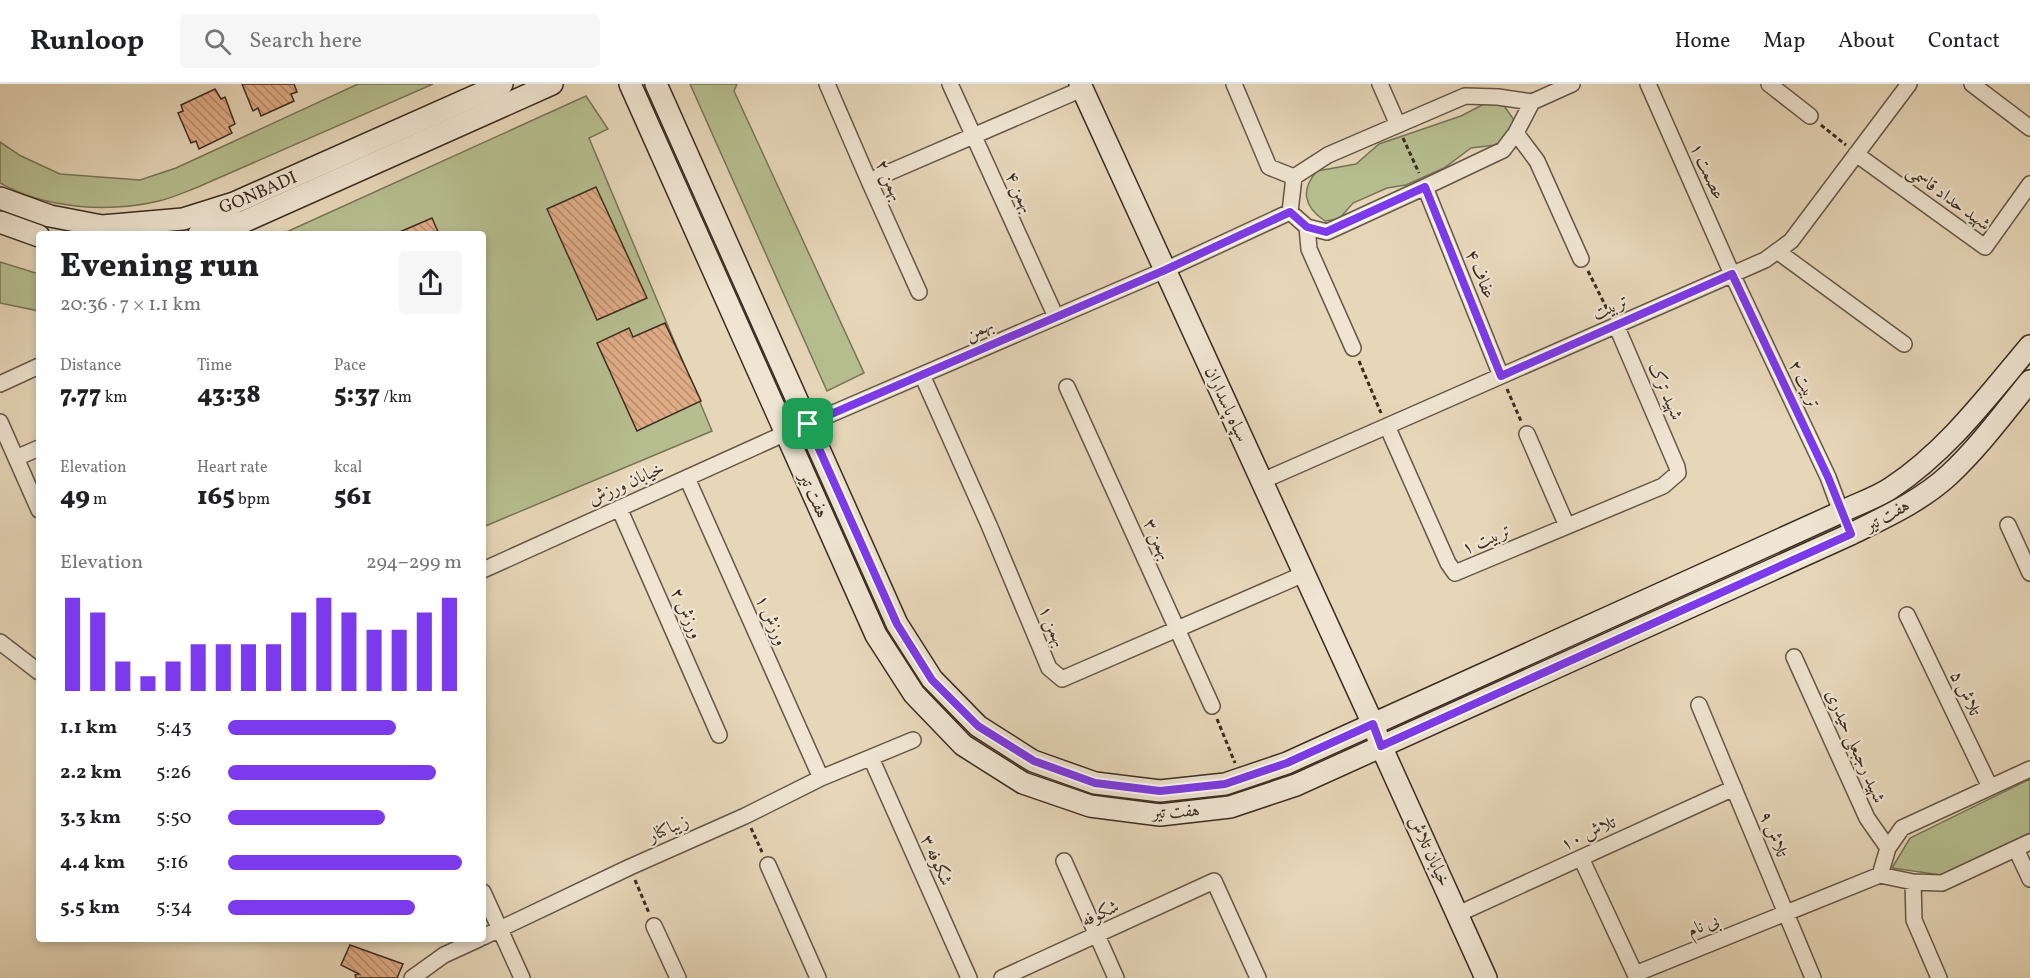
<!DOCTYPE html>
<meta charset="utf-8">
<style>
body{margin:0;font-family:Vollkorn,Amiri,serif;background:#f6f6f6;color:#202124;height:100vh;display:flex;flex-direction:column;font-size:22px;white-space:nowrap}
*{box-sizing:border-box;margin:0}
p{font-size:20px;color:#757577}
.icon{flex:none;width:33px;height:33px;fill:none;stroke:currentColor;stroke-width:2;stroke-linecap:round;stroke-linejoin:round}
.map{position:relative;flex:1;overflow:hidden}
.details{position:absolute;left:36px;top:147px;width:450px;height:711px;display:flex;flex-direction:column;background:#fff;border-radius:6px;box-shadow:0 3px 9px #0003}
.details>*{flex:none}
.pin{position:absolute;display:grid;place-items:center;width:51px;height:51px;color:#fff;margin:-26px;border-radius:12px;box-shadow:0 3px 9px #0006}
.round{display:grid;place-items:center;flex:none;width:63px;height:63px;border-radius:6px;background:#f6f6f6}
.headline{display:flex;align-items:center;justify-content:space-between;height:102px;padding:0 24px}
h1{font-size:33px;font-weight:800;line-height:45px}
.stats{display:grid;grid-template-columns:repeat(3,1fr);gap:9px;height:102px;padding:6px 24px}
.stats div{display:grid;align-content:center}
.stats b{font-size:26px;font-weight:800}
.stats small{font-size:16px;font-weight:400}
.stats p{font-size:16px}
.chart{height:168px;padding:12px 24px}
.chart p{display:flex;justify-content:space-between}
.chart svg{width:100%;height:108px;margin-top:6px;stroke:#7c3aed;stroke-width:6}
ul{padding:0 24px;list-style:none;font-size:20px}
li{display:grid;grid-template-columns:96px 72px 1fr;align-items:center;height:45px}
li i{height:15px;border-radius:8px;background:#7c3aed}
header{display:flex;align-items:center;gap:36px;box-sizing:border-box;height:84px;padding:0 30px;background:#fff;border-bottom:2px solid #e0e0e0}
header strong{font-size:28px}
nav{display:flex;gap:33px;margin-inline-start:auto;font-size:21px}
.search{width:420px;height:54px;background:#f6f6f6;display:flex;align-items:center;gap:15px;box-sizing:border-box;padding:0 21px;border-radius:6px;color:#757577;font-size:22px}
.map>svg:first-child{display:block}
</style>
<header>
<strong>Runloop</strong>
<div class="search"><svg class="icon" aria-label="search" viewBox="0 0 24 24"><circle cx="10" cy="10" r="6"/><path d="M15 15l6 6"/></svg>Search here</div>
<nav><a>Home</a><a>Map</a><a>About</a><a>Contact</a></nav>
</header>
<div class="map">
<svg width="2030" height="894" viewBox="0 0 2030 894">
<defs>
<pattern id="building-back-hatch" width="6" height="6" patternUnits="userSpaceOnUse" patternTransform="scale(1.5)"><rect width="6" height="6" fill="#e0ac86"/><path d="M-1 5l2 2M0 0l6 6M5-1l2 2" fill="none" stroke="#b78c6d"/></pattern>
</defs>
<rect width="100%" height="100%" fill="#e7d7b9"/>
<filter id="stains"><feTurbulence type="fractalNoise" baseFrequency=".00333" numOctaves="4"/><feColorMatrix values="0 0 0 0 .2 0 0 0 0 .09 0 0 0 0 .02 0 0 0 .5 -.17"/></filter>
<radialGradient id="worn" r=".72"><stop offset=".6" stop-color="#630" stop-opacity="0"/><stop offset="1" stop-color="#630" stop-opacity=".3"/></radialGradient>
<path fill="#b6be8f" stroke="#787558" stroke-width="1.5" d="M358,0H433L198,103C185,108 172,114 159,117C108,129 46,125 0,99V58L21,72L60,90L140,96L176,84Z
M690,0H737L734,7L864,289L827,307Z
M586,12L608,45L589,54L712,347L483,443V150H282Z
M1496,18L1505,23L1514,36L1513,46L1507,55L1496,61L1471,64L1444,84L1406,101L1387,104L1353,119L1339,135L1325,137C1304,123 1300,106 1317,87L1356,80L1379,60L1461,32L1484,20Z
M0,178L39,190V227L0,219Z
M2030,695V749L1941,791L1892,784L1910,754Z"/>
<path fill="url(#building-back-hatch)" stroke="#3b2c22" stroke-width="1.5" d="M242,0H294L297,8L291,10L294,17L261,32L258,24L253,27Z
M215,5L221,15L225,13L235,40L229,43L232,49L199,65L196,57L191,59L178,29L183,27L181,21Z
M596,103L647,214L597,236L547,125Z
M432,134L439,150H395Z
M665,239L701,317L637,347L597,259L629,244L633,253Z
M350,861L403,880L397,894H356L355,891L359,890L341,881Z"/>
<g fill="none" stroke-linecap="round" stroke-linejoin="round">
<defs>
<path id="street" d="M827,0L869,97L919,208
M950,0L1056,233
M1234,0L1269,83L1294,93
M1380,0L1398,41
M1648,0L1732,190L1828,393L1841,428
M1769,0L1810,32
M1972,0L2030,44
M1465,12L1498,13L1532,18L1516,49L1503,66L1425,103L1327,148L1307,143L1290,128L1294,93L1328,71Z
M1532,18L1572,0
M1516,49L1537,77L1581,175
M1856,70L1985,163L2030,100
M869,97L1082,5
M1425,103L1501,292
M1307,143L1309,165L1353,264
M1777,167L1904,260
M922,291L989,441L1049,584L1062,595L1304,490
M0,300L39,282
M1067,303L1212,622
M0,338L39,426
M808,340L1165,186L1290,128
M1387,342L1448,479L1455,489L1663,402L1678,389L1677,383L1616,241
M1527,350L1567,442
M16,374L39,364
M687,394L821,694
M1262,397L1765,176L1791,157L1909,0
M619,424L719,651
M2008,441L2030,489
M483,486L786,349
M1907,531L1990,703
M0,558L39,588
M1794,573L1867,734L1888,764
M1699,621L1813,894
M871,674L969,894
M2016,765L2030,795
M1581,774L1637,894
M1064,777L1116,894
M768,781L818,894
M1880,791L1888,764L1902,744L2030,685
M1913,798L1914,836L1939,894
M483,808L522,894
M1458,830L1734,704
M654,842L678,894
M483,853L630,783L745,732L821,694L913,656
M1635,890L1880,791L1913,798L1942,799L2030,758
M412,894L444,871L479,855
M1002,894L1214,797L1258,894"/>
<g id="secondary">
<path d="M630,0L876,551L914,610L963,661L1023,699L1090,722L1160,731L1230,723L1296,701L1851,450C1885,433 1921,417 1949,391C1979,363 2004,329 2030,297"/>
<path d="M656,0L897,540L932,595L978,642L1033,677L1095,699L1160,707L1225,700L1287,679L1841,428C1857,420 1876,414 1891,404C1947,367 1987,313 2030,262"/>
<path d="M1080,0L1373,640L1381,662L1486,894"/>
<path id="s1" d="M0,114L50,132L102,142L183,135L234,119L502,0"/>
<path d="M0,138L39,152"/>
<path d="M199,150L243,138L552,0"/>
</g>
</defs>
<use href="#street" stroke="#665748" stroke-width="18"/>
<use href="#secondary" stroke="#3b2c22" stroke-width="24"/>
<path stroke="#3b2c22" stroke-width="3" stroke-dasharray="4.5 3" stroke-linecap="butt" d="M1821,41L1846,61
M1403,54L1419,89
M1588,187L1609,229
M1359,277L1381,329
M1507,305L1521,337
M1217,635L1235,679
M751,744L762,768
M635,796L649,829"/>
<use href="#street" stroke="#efe5d2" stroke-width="15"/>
<use href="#secondary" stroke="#efe5d2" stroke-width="21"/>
</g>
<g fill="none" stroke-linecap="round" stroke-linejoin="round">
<defs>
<path id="route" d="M1425,103L1501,292L1732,190L1828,393L1851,450L1381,662L1373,640L1287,679L1225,700L1160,707L1095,699L1034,677L978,642L932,596L897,540L808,340L1165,186L1290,128L1307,143L1326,148Z"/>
</defs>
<use href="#route" stroke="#fff" stroke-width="12"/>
<use href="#route" stroke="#7c3aed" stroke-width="8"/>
</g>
<g text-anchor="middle" stroke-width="4.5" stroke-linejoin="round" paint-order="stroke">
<g font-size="18" fill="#3b2c22" stroke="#efe5d2">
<text transform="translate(1708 87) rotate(66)" y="6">عصمت ۱</text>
<text transform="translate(890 96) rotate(66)" y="6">بهمن ۲</text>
<text dy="6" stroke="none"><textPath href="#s1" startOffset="267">GONBADI</textPath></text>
<text transform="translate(1020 108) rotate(65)" y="6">بهمن ۴</text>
<text transform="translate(1949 113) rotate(36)" y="6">شهید حداد قاسمی</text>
<text transform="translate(1481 190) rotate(68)" y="6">عفاف ۴</text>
<text transform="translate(1610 223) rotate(-24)" y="6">تربیت</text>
<text transform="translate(979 245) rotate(-23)" y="6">بهمن</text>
<text transform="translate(1805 300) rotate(65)" y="6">تربیت ۲</text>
<text transform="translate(1666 307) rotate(66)" y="6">شهید ترک</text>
<text transform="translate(1227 320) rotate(65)" y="6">سپاه پاسداران</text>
<text transform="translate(626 399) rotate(-24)" y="6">خیابان ورزش</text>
<text transform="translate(814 411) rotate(66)" y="6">هفت تیر</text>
<text transform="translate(1887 431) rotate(-29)" y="6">هفت تیر</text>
<text transform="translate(1158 455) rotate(65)" y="6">بهمن ۳</text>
<text transform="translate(1486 455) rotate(-23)" y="6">تربیت ۱</text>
<text transform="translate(687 529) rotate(66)" y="6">ورزش ۲</text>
<text transform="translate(772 536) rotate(66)" y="6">ورزش ۱</text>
<text transform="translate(1053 542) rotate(67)" y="6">بهمن ۱</text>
<text transform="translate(1966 609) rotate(64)" y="6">تلاش ۵</text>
<text transform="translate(1856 662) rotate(66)" y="6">شهید رجبعلی حیدری</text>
<text transform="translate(1176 727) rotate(-3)" y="6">هفت تیر</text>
<text transform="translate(668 744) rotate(-24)" y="6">زیباکنار</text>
<text transform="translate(1588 749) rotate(-25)" y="6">تلاش ۱۰</text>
<text transform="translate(1774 750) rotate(67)" y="6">تلاش ۹</text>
<text transform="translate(1430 767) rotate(65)" y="6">خیابان تلاش</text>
<text transform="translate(937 776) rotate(66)" y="6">شکوفه ۳</text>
<text transform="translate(1100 829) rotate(-25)" y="6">شکوفه</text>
<text transform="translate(1703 841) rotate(-22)" y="6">بی نام</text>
</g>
</g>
<rect width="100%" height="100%" filter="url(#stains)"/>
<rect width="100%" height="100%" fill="url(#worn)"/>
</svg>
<div class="pin" style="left:808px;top:340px;background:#1e9e55"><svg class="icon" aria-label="arrive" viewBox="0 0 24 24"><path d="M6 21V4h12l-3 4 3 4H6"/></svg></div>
<section class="details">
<div class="headline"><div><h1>Evening run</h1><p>20:36 · 7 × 1.1 km</p></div><a class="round"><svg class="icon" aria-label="share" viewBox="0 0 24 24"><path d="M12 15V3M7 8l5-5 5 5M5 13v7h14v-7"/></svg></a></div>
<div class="stats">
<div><p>Distance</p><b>7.77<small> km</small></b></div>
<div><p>Time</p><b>43:38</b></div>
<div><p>Pace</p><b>5:37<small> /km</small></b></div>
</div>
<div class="stats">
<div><p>Elevation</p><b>49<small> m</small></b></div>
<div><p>Heart rate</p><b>165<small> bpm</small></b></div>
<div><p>kcal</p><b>561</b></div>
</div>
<div class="chart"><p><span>Elevation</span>294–299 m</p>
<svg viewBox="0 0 160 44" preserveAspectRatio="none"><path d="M5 44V6M15 44V12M25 44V32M35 44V38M45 44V32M55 44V25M65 44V25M75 44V25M85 44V25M95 44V12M105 44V6M115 44V12M125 44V19M135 44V19M145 44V12M155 44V6"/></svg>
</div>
<ul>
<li><b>1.1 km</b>5:43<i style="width:72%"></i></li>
<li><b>2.2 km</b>5:26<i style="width:89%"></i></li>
<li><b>3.3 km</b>5:50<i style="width:67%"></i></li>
<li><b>4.4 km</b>5:16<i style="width:100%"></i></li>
<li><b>5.5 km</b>5:34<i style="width:80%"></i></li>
</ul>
</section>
</div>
